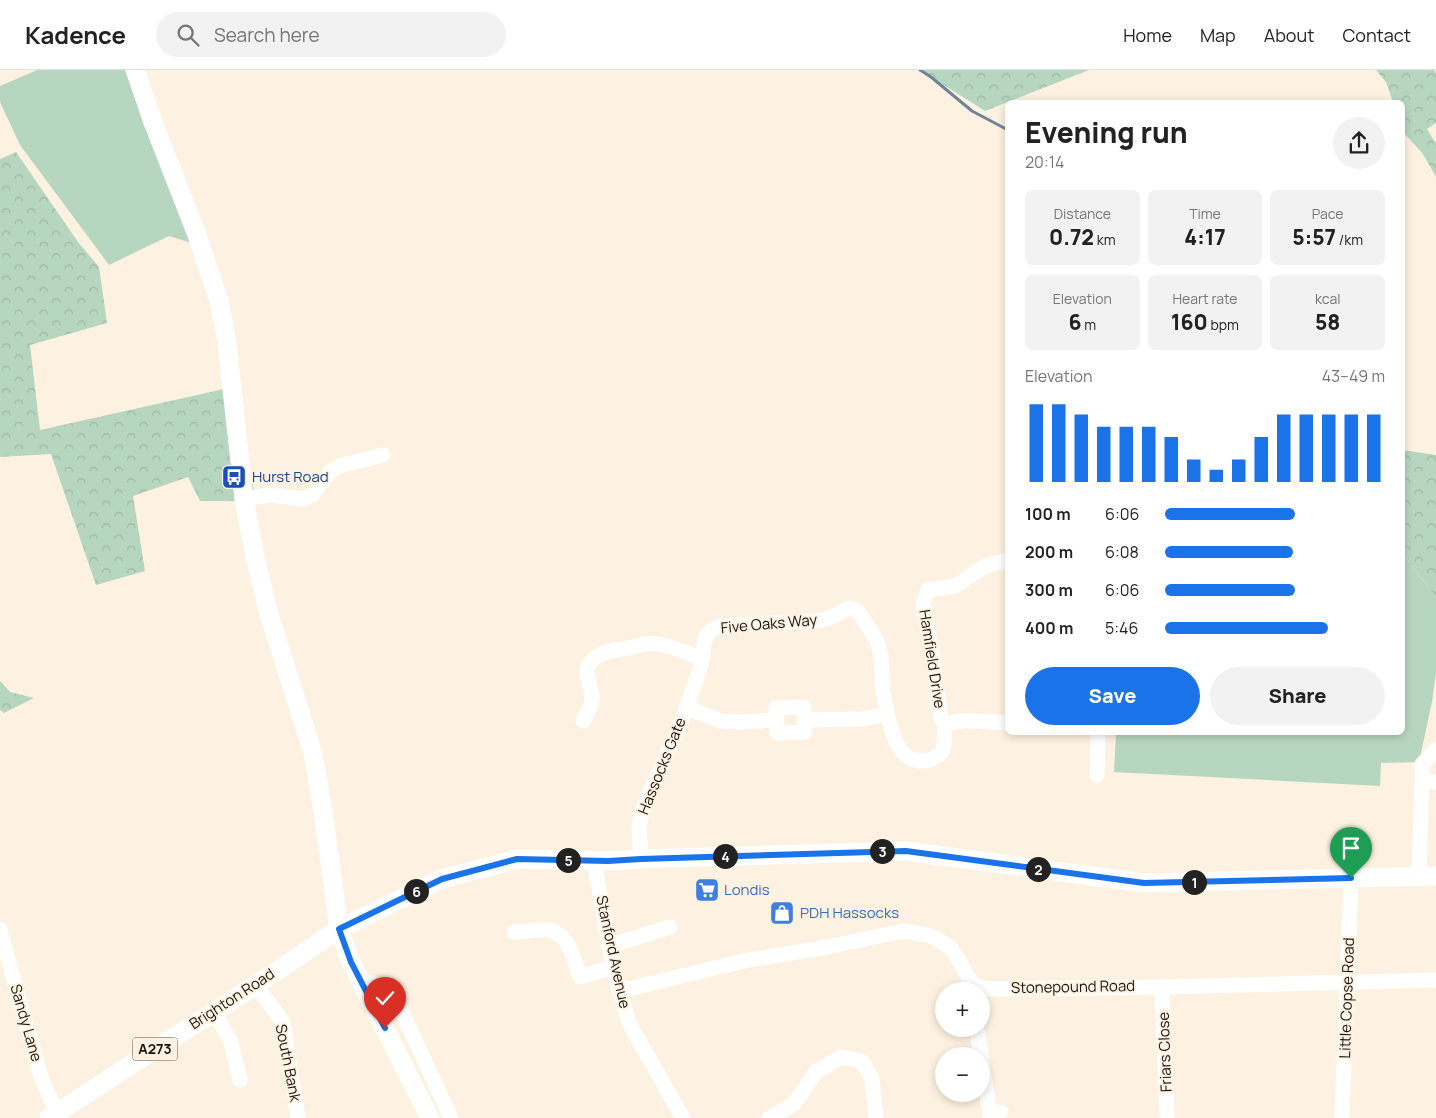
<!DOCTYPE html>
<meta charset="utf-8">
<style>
body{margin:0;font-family:Manrope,sans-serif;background:#f2f2f2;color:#222;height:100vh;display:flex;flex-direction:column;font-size:19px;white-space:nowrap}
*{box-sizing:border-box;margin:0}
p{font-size:16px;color:#767676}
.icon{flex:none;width:28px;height:28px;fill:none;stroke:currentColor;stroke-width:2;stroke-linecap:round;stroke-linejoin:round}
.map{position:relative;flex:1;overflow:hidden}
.details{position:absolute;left:1005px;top:30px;width:400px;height:635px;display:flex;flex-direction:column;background:#fff;border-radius:8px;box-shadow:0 2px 8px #0003}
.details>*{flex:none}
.tools{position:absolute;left:935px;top:912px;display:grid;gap:10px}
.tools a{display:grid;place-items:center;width:55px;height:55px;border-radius:50%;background:#fff;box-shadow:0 2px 8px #0003;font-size:25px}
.pin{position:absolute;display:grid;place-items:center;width:42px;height:42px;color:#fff;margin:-51px -21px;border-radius:50% 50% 50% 0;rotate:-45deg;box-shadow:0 0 5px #0007}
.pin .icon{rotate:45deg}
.km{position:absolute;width:25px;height:25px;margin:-12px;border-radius:50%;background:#222;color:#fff;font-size:14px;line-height:25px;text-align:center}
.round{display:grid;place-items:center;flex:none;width:52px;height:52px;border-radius:26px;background:#f2f2f2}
.headline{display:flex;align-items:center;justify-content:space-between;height:85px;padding:0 20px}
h1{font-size:28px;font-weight:800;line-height:38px}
.stats{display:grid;grid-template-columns:repeat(3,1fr);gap:8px;height:85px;padding:5px 20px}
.stats div{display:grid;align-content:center;border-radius:8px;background:#f2f2f2;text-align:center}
.stats b{font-size:21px;font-weight:800}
.stats small{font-size:14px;font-weight:400}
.stats p{font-size:14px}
.chart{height:140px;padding:10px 20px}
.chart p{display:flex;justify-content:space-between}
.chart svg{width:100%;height:90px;margin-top:5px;stroke:#1a73e8;stroke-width:6}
.action{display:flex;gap:10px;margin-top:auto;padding:10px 20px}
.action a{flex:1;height:58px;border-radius:30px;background:#1a73e8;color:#fff;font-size:20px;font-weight:800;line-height:58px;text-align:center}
.action a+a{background:#f2f2f2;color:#222}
ul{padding:0 20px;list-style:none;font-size:16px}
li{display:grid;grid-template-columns:80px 60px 1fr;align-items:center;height:38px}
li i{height:12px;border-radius:6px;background:#1a73e8}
header{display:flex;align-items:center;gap:30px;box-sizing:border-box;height:70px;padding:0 25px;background:#fff;border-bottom:1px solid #e0e0e0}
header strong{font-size:24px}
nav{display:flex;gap:28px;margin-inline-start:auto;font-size:18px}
.search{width:350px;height:45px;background:#f2f2f2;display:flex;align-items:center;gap:12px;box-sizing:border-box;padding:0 18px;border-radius:28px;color:#767676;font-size:19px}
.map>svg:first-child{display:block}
</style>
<header>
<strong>Kadence</strong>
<div class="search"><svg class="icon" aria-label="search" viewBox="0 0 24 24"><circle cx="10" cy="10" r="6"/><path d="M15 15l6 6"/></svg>Search here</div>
<nav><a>Home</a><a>Map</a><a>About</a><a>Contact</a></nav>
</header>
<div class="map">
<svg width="1436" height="1048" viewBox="0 0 1436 1048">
<defs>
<pattern id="forest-crowns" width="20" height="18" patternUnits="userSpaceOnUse" patternTransform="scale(1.25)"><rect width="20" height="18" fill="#b7d6bf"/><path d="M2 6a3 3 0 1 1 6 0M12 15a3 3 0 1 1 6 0" fill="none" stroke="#9db7a3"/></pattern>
</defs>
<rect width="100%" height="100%" fill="#fdf2e1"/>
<path fill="url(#forest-crowns)" d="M920,0H1089L985,41Z
M1376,0H1434L1436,3V53L1427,59L1436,74V107L1423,84L1403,62L1402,32H1393L1386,12Z
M16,82L78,172L99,197L107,253L30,275L40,360L233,317L256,431H200L188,407L133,426L145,501L96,515L51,384L0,387V89Z
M1403,380L1436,385V528L1403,484Z
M0,611L10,622L34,628L4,643L0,640Z"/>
<path fill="#b7d6bf" d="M37,0H126L144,56L171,107L198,175L169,166L109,195L20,75L0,32V16Z
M1403,484L1436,528V603L1432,632L1419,692L1381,693L1380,716L1114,702L1116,663L1402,662Z"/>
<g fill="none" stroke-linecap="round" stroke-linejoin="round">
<path stroke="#708496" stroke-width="3" d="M920,0L931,7L972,41L1008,60"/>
<path stroke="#fff" stroke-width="15" d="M244,429L269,425L303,429L312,425L330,402L339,396L383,385
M686,637L720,651L739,652L777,650
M804,637L805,662L777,663L776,638Z
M805,650L863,649L887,644C893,664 898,693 925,691C931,690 938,687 942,681C947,673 942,662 946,654C965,648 987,652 1008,653
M583,651C586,644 591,637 592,630C593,619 584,605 588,596C596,580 614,581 628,578C638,575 649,572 658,574C674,577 688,583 702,589
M946,654L941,649L932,582L923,533L928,520L955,516L985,496L1008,490
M1097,705L1098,662
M1422,711V694L1436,680
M641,789L639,756L643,739C663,691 687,644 701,594C706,576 699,564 720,556L818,551L830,548L849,538L854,539L860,544L877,571L881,586L883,622L887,644
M594,791L613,897L629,953L683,1048
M1419,806L1422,711L1436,712
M0,860L41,1007L57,1044
M514,862C525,862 536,859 547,860C569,862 574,890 580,907L613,897
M609,876L670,857
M362,913H373L402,942L451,1048
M256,915L283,953L298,1048
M1162,917L1167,1048
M620,921L743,891L827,877L903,861L931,866L950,877L960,892L968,907L975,916L988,919L1162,917L1436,910
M214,942L231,972L240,1010
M977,959L981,986
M981,987L990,1044L1001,1042
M769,1048L794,1034L816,1002L841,987L862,991L872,1009L876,1048
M1342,1048L1351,808"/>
<path stroke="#fff" stroke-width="19" d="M135,0L158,65L197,165L219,231L227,273L244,429L255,487L269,544L313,683L323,741L339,859L351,892L430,1048
M49,1048L160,976L256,915L339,859L442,809L517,789L608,791L641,789L906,781L1144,813L1436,806"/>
</g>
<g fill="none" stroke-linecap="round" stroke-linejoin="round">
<defs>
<path id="route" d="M385,958L351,892L339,859L442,809L517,789L608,791L641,789L906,781L1144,813L1351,808"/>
</defs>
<use href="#route" stroke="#fff" stroke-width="10"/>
<use href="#route" stroke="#1a73e8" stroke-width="6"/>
</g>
<defs>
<symbol id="bus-square" viewBox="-11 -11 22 22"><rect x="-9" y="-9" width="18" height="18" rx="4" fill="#1a4fb4" stroke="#fdf2e1"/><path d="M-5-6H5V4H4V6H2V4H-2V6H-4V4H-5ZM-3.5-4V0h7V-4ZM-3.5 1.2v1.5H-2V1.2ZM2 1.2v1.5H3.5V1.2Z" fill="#fff"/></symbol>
<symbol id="supermarket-square" viewBox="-11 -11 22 22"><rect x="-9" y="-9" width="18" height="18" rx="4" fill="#3f7fe0" stroke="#fdf2e1"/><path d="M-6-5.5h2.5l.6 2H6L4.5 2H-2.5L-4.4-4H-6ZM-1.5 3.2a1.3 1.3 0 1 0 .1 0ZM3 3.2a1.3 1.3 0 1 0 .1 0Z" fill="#fff"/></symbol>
<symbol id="shop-square" viewBox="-11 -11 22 22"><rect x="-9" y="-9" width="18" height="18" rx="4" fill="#3f7fe0" stroke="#fdf2e1"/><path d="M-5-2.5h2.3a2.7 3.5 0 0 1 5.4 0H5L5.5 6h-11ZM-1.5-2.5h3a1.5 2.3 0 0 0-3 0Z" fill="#fff"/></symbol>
</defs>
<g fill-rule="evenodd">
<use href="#bus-square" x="220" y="393" width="28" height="28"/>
<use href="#supermarket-square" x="693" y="806" width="28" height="28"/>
<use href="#shop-square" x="768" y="829" width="28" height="28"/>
</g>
<g text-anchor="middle" stroke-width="4" stroke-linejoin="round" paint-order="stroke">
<rect fill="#fdf2e1" stroke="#5d574e" stroke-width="1" x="132.5" y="967.5" width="45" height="23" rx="4"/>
<g font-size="14" font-weight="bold" fill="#19150f">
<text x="155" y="984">A273</text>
</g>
<g font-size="15" fill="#164399" stroke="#fdf2e1" text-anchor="start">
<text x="252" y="412">Hurst Road</text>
</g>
<g font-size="15" fill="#19150f" stroke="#fdf2e1">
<text transform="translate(769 554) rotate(-5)" y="5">Five Oaks Way</text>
<text transform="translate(932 589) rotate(81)" y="5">Hamfield Drive</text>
<text transform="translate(662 696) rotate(-68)" y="5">Hassocks Gate</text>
<text transform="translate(613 882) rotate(78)" y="5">Stanford Avenue</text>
<text transform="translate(1073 917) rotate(-1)" y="5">Stonepound Road</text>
<text transform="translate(1347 928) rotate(-88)" y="5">Little Copse Road</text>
<text transform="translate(232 929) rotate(-33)" y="5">Brighton Road</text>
<text transform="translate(26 953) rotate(74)" y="5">Sandy Lane</text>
<text transform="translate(1165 982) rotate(-92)" y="5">Friars Close</text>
<text transform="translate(288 993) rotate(79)" y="5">South Bank</text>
</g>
<g font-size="15" fill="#366cbe" stroke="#fdf2e1" text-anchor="start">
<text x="724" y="825">Londis</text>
<text x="800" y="848">PDH Hassocks</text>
</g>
</g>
</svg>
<div class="tools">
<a>+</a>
<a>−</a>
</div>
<div class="pin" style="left:1351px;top:808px;background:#1e9e55"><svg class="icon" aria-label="arrive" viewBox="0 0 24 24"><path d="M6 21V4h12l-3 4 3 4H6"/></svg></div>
<div class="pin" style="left:385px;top:958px;background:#d93025"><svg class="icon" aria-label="check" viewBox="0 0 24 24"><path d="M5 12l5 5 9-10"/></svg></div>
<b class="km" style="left:1194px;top:812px">1</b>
<b class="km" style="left:1038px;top:799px">2</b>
<b class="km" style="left:882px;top:781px">3</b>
<b class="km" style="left:725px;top:786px">4</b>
<b class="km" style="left:568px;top:790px">5</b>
<b class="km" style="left:416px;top:821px">6</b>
<section class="details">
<div class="headline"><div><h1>Evening run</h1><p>20:14</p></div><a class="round"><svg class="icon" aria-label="share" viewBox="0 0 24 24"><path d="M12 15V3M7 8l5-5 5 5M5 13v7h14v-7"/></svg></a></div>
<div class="stats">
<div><p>Distance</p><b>0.72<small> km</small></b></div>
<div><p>Time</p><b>4:17</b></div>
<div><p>Pace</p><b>5:57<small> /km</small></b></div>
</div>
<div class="stats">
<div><p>Elevation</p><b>6<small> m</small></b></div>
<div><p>Heart rate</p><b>160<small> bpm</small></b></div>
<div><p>kcal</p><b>58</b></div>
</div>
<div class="chart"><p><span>Elevation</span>43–49 m</p>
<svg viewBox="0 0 160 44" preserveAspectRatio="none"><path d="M5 44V6M15 44V6M25 44V11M35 44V17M45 44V17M55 44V17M65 44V22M75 44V33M85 44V38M95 44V33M105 44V22M115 44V11M125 44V11M135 44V11M145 44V11M155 44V11"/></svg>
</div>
<ul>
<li><b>100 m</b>6:06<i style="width:59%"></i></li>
<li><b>200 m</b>6:08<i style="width:58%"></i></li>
<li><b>300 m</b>6:06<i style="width:59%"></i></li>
<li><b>400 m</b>5:46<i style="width:74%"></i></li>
</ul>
<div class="action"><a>Save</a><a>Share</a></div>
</section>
</div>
